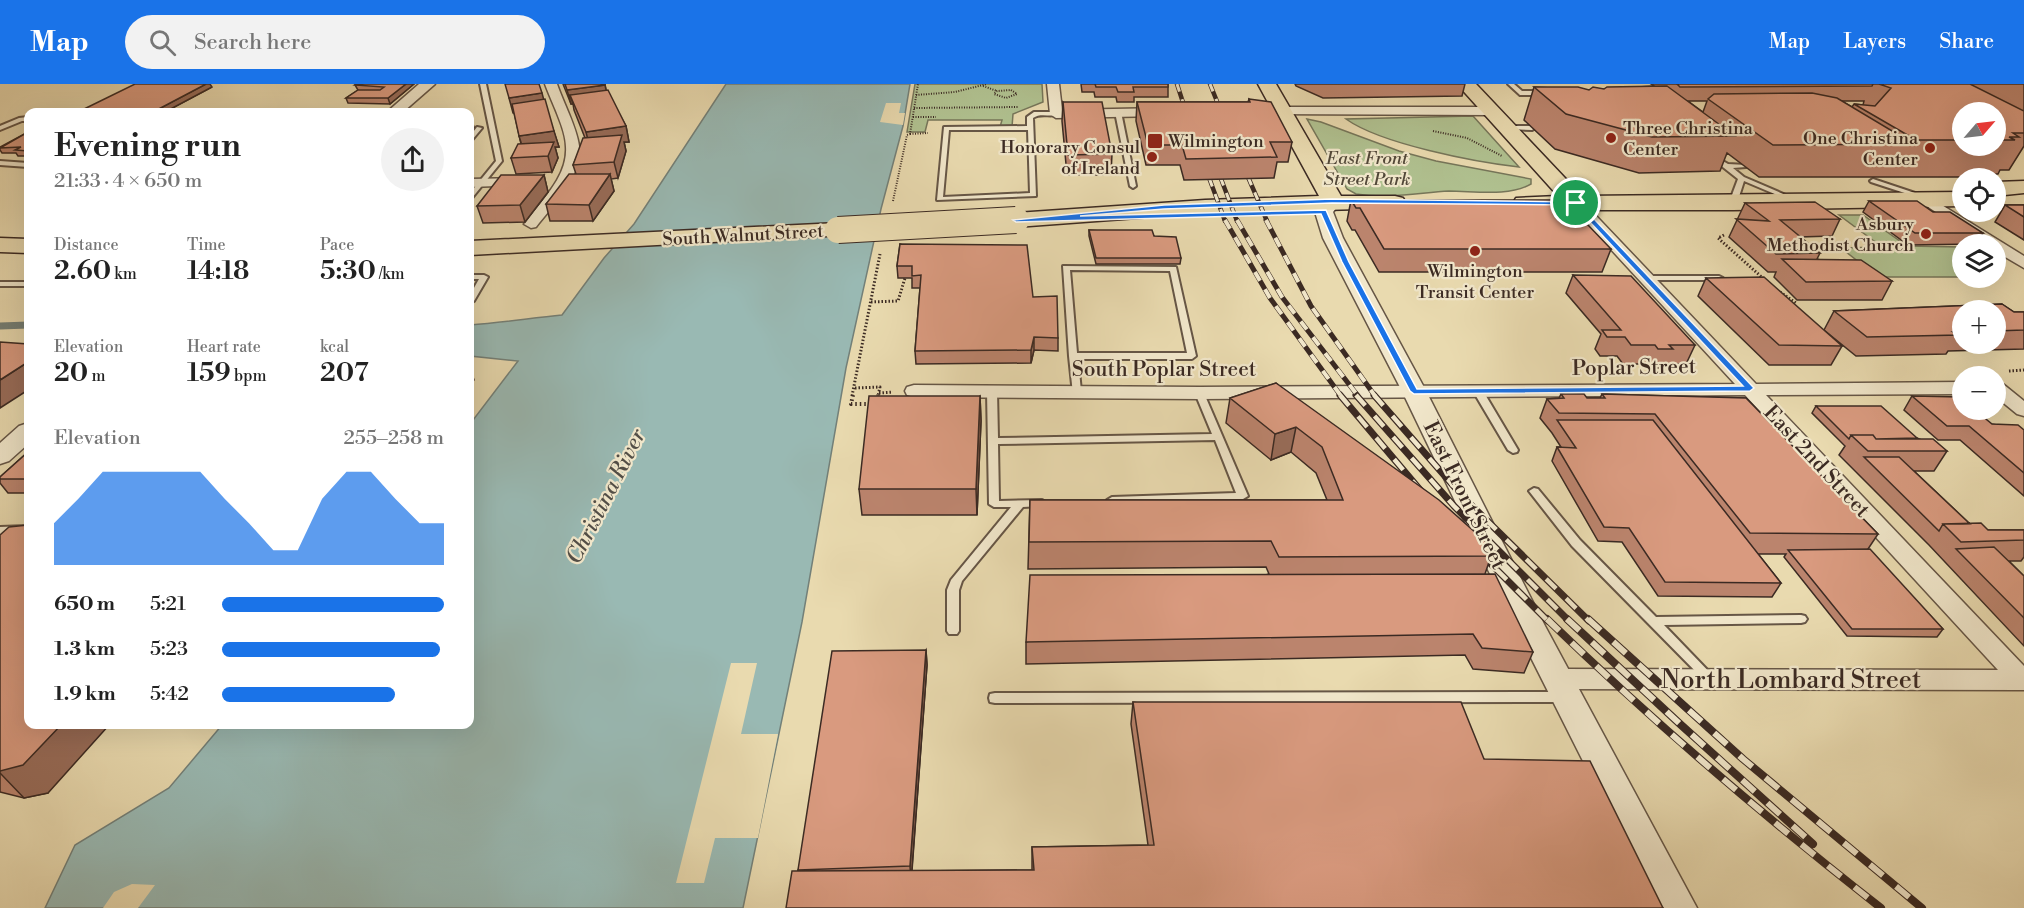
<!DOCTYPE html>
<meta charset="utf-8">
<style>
body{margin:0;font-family:"Libre Bodoni",serif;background:#f2f2f2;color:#222;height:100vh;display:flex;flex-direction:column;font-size:22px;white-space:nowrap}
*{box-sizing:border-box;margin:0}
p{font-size:20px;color:#767676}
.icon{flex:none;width:33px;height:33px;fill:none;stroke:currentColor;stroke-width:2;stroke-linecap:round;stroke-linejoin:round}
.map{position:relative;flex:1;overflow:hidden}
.sheet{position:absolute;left:24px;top:24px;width:450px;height:621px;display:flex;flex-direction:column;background:#fff;border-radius:12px;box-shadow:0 6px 24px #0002}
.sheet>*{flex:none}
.needle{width:39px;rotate:62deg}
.buttons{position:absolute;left:1952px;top:18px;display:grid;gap:12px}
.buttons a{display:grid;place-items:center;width:54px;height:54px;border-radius:50%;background:#fff;box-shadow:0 6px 24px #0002;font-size:30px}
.pin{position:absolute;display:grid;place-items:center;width:51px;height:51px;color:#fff;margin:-26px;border:3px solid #fff;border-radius:50%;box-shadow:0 2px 6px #0007}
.round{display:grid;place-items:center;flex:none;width:63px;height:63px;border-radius:32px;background:#f2f2f2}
.summary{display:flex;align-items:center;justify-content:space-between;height:102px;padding:0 30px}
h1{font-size:33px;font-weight:600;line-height:45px}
.stats{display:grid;grid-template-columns:repeat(3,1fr);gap:9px;height:102px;padding:6px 30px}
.stats div{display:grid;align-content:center}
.stats b{font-size:26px;font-weight:600}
.stats small{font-size:16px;font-weight:400}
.stats p{font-size:16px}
.chart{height:168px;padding:12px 30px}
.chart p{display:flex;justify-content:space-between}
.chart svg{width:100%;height:108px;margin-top:6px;fill:#1a73e8;opacity:.7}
ul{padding:0 30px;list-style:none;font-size:20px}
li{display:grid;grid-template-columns:96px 72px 1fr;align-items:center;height:45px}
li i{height:15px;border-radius:8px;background:#1a73e8}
header{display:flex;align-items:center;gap:36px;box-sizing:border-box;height:84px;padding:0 30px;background:#1a73e8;color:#fff}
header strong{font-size:28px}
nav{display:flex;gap:33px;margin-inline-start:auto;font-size:21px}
.search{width:420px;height:54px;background:#f2f2f2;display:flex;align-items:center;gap:15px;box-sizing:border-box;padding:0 21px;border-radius:33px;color:#767676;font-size:22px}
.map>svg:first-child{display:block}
</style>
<header>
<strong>Map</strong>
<div class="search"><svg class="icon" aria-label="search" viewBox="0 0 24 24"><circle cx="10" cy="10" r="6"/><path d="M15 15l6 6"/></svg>Search here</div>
<nav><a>Map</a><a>Layers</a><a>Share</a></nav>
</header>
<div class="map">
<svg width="2024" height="824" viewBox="0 0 2024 824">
<rect width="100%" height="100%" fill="#e9daaf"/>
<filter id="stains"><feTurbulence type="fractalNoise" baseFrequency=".00333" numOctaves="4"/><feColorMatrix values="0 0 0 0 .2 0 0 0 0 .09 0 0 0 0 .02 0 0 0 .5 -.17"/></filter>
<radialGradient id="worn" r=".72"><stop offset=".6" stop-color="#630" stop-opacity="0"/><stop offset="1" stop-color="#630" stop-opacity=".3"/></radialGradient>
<path fill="#b0c190" stroke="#76765a" stroke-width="1.5" d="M915,0H1042L1043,18L1013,30L1012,43H1000L1002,36H928L925,48H907Z
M1473,32L1519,83C1475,78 1381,60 1346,35Z
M1307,35L1321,38L1399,67L1436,77L1531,95V100C1509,113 1474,107 1449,107C1417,109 1387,115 1356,110L1347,105Z
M1839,131H1863L1907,162L1962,163V193H1878L1841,164L1882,163Z"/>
<path fill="#99b9b3" stroke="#738079" stroke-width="1.5" d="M726,0H910L903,42L881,125L846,284L802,538L743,824H45L75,761L169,704L222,641L470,640V340L518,277L470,272V241C501,239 531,234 562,231L604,174L634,140Z"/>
<path fill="#e9daaf" d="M886,19H901L899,29H905L903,41L880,38Z
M731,579H757L741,650H778L758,754H715L704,799H676Z
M132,800L155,801L138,824H103L114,808Z"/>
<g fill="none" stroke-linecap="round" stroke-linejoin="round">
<path stroke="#738079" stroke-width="7" d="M0,242L28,241"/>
<defs>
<path id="service" d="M480,0H486L502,77L472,114L470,115V109L496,77Z
M1508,0H1514L1522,7H1546L1549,9L1546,11H1520Z
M1118,26L1121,28L1136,102L1133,104L1130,102L1115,28Z
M1034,28H1056L1059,30C1051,34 1041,28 1033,34L1036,112L937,116L944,43L1027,42V33ZM949,46H1028L1030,109L943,113Z
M28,33V37H22L0,46V42L19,34Z
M1507,42H1532L1535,44L1532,46L1505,45L1504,44Z
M477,43L482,44L472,56L470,57V52Z
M1721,76L1728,80L1746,81V83L1733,84L1744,93L1795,115L1789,116L1744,97L1737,119L1731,120L1729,119L1738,95L1719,80H1711L1708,78L1711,76Z
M0,77L28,79V83L0,81Z
M1873,95L1924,112L1925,113L1920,114L1871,98L1870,97Z
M1063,182L1176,183L1196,272L1192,275H1078L1081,308L1079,310H1073L1069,272ZM1070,186L1170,187L1187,269H1077Z
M470,191H484L488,193L474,217L470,219V211L479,195H470Z
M1644,192H1719L1723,194L1719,196H1644Z
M0,198H28V202H0Z
M992,304L997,307L998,354L1212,350L1195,309L1197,307H1203L1248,412L1243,415L1112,419L1107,416L1112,413L1236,409L1215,356L998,360L999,417L1042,416L1047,419L1042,422L1023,423L962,497L959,506V547L957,550H949L947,547V506L951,496L1011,423H994L989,420L987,307Z
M1478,304L1483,307L1518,366L1517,368L1513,369L1508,366L1473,307Z
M1534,404L1538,405L1580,456L1656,533L1801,531L1805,532L1807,535L1805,538L1801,539L1664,541L1716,595L1714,598L1710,600L1706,598L1572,462L1529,407Z
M28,442V449L0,451V443Z
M1564,608L1569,609L1570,613L1569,617L1564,618L995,619L990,618L989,614L990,610L995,609Z"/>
<path id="minor" d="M545,0H557C563,18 577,44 579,62C583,92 553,121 536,143L531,144L524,140C540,118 568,93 566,63C566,45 551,17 545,0Z
M1047,0H1059L1062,26L1164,24L1170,28L1164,32L1056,34L1050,30Z
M1264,23H1490L1496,27L1490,31L1260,30L1258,27Z
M523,94L530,98L528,101L470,103V95Z
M1924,110L2024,172V184L1995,167V160H1985L1919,117L1917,114L1919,111Z
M1576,115L1581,116L1756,300L1962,298V310L1766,311L2024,582V606L1559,605L1550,602L1546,595L1550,588L1559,585L1998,586L1745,311L1200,315L914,313L907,311L905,307L907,303L914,301L1200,303L1735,300L1571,122L1569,119Z
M1995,299L2003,300L2024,317V332L2017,330L1995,312Z"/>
<path id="tertiary" d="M419,0H435L403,28H387Z
M1333,112L1339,113L1342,117L1333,128L1343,154L1426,307L1545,542L1697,824H1657L1515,542L1402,307L1323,154L1315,128L1327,113Z
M28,339V360L9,377L0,380V359L19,342Z"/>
<path id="primary" d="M1258,0H1276L1341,112H1395L1403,114L1406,119L1403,124L1205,129L1016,143L1008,141L1005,136L1008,131L1016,129L1205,116L1319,112Z
M1457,0H1476L1582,112L1962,108V122L1733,126H1524L1516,124L1513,119L1516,114L1558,112Z
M2024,97V109L1995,112V98Z
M838,139L846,141L850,146L846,151L470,171V157Z
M0,154L28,155V169L0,168Z"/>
</defs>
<use href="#service" stroke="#665646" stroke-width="4"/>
<use href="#minor" stroke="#665646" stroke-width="3"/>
<use href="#tertiary" stroke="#665646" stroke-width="3"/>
<use href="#primary" stroke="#3b2a23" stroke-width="3"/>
<path stroke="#3b2a23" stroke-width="2" stroke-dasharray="1 1.5" stroke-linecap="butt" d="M983,2L997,7
M1011,6L1017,10L1006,14L994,10L997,7Z
M916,11L955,8L987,0
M914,24L1019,23
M913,33H936
M1433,47L1467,54L1502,72
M910,50L928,49
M893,117L907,51L910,50L918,0"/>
<path stroke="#3b2a23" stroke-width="3" stroke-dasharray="1.5 2" stroke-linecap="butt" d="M1724,151L1718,154L1765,196
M1780,208L1796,219
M871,218L898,217L905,194
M1970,287H1986
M2009,287L2024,286
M855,304L880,303L878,312
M879,309L893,308
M852,312L880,170"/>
<path stroke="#3b2a23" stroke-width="4" stroke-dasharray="1.5 3" stroke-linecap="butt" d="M853,311L851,320H872
M877,316L878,311"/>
<use href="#service" fill="#f1e7cb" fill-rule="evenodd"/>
<use href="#minor" fill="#f1e7cb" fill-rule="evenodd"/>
<use href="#tertiary" fill="#f1e7cb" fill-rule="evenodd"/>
<use href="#primary" fill="#e9daaf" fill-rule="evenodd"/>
<defs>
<path id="rail-far3" d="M1177,0L1188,34
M1210,0L1224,35
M1215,79L1237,137
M1242,79L1267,137
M1204,80L1225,137"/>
<path id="rail-far2" d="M1225,136L1270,214L1341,312
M1237,136L1282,213L1358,312
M1266,136L1311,222L1375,312"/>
<path id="rail-far1" d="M1340,311L1421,407
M1356,311L1454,422L1569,537
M1374,311L1465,415L1589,537
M1477,466L1548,537"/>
<path id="rail" d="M1547,535C1653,638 1765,733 1881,824
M1567,535L1680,640L1813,760
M1588,535L1743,675L1922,824"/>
</defs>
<use href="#rail-far3" stroke="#3b2a23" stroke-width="4.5"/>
<use href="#rail-far2" stroke="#3b2a23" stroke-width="5"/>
<use href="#rail-far1" stroke="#3b2a23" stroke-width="7"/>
<use href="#rail" stroke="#3b2a23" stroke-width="8"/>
<use href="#rail-far3" stroke="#f1e7cb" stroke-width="3" stroke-dasharray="8" stroke-linecap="butt"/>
<use href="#rail-far2" stroke="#f1e7cb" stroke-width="4" stroke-dasharray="10" stroke-linecap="butt"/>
<use href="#rail-far1" stroke="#f1e7cb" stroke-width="4.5" stroke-dasharray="14" stroke-linecap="butt"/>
<use href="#rail" stroke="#f1e7cb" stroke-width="6" stroke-dasharray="17" stroke-linecap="butt"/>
<defs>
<path id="primary-bridge-far1" d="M993,137L1016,136"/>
<path id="primary-bridge" d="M838,146L1016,136"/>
</defs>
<use href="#primary-bridge-far1" stroke="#3b2a23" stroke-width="22" stroke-linecap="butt"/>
<use href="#primary-bridge" stroke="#3b2a23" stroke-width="28" stroke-linecap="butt"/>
<use href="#primary-bridge-far1" stroke="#e9daaf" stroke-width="20"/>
<use href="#primary-bridge" stroke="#e9daaf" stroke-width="26"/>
</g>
<path fill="#bb846d" stroke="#3b2a23" stroke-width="1.5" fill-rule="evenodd" d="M414,0L390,20L348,19L346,14L358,6L355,1Z
M563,0H605L606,6L626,42L629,58H624L626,67L618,94L611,95L614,107L593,137H550L546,120L576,90L573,81L585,54L574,26L573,20H571Z
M1081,0H1168V13H1134V18H1117L1116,13H1095L1094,8H1082Z
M1295,0H1465L1462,12L1323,14L1296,2Z
M1651,0H2024V62L2009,86H2000L1998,90H1996L1994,93H1759L1727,69L1720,87L1639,89L1555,65L1524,36L1534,3L1589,6L1654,2ZM1688,17H1707L1703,28ZM1841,17H1864L1863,21L1854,20L1852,23ZM1962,28H1995V62H1962Z
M212,3L165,28H81L80,27Z
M543,15L559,63H555L558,74L552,88L516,90L511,74L521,60L514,28L513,29Z
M1249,15L1292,58L1288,78H1277L1274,94L1184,96L1180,81H1146L1136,37L1137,18H1248Z
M1063,18L1112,70L1111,91H1067L1062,37Z
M28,48V72H18L16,69H2L0,66V63Z
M544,91L548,108L525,138L483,139L477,122Z
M1351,116L1611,165L1602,188H1379L1355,146H1352L1347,137Z
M1869,117L1933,128L1983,149L1976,160L1908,161L1863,128Z
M1745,119L1840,135L1832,152L1800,153L1820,169L1817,175L1892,197L1882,216H1797L1774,193L1776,188H1768L1729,153Z
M2005,121H2024V156L1995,138Z
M1089,146L1154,152L1181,174L1180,180H1096L1089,152Z
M900,160L1033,213L1058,254V267L1034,266L1031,279L916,280L915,267L920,204H912V194H898L897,182Z
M1573,191L1695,261L1686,280H1666L1664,284H1650L1647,280H1623L1617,272H1600L1595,265L1601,250L1566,209Z
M1706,194L1842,262L1831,281H1769L1698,212Z
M2002,220L2014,228H2024V265L1948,267L1946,270L1856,272L1824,246L1834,227ZM1962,226H1995V260H1962Z
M1276,299L1491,472L1485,490L1533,568L1524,589L1473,585L1465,571L1026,580V558L1269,490L1266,483L1028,485L1030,416H1327L1316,389L1291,368L1271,376L1226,339L1230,314Z
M1561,310L1587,314H1600L1602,310L1746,314L1878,450L1868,465L1943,545L1937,553L1847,552L1784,473L1786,470H1758L1781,499L1772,513L1658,512L1622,458L1598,457L1552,377L1557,363H1561L1552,349L1540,334L1547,315L1559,314Z
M980,312L981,337L977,431H862L859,405Z
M1912,312L1992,340L2024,346V412L1960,356H1938L1904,326Z
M1816,322L1917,354L1947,367L1934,387H1914L1970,440L1988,446H2024V473L2021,477H2009L2024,492V562L1929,461L1839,371L1845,362L1812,329Z
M28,368V409H8L0,399V393Z
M0,451L48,709L24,714L0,708Z
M926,566L927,581L912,787L1032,786V763L1148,761L1131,640L1133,618L1484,675L1663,824L798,787V786Z"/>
<path fill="#986c59" stroke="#3b2a23" stroke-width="1.5" d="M206,0H210L212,3L165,28H153Z
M406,0H414L390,20L388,14Z
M605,1L608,15L570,11L573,20H571L567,6Z
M542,9L546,24L513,29L509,14Z
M470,30L474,43L470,47Z
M626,42L629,58H624L626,67L618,94L614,78L590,64L586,48Z
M554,47L559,63H555L558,74L552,88L548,72L524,68L519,52Z
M610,90L614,107L593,137L589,121Z
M544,91L548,108L525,138L520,121Z
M1034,253V266L1031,279V266Z
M28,278V306L0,324V296Z
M470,284L474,296L470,302Z
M980,312L981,337L977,431L976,405Z
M1296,343L1291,368L1271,376L1275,350Z
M926,566L927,581L911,797L910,782Z
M62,640H110L48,709L24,714L0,689V687Z"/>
<path fill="#d99a7f" stroke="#3b2a23" stroke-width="1.5" d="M135,0H206L153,28L80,27Z
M357,0H406L388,14H346L358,6H380L384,3L355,1Z
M505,0H539L542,9L509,14Z
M565,0H605V1L567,6Z
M1095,0H1168V3H1133L1134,8H1118L1116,3H1096Z
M1677,0H1873L1872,2L1680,3Z
M1879,0H1970L2024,27V49H2013L2019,53H2009L2015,56H1995V28H1962V56H1916L1854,20L1875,22L1891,4Z
M1667,2L1735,52L1652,53L1566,30L1534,3H1578L1589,6L1593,3L1604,5L1607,3Z
M608,6L626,42L586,48L570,11Z
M1812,9L1837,14L1914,60L1773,61L1708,15L1714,10Z
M545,15L554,47L519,52L512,20Z
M1249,15L1271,18L1292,58H1270L1277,73L1186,75L1182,61H1148L1137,18H1250Z
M1063,18H1102L1112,70L1068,71Z
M28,48V67L15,66L21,63L0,64Z
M622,51L614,78L573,81L583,54Z
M554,58L548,72L511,74L518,60Z
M569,90H610L589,121L546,120Z
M501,91H544L520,121L477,122Z
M1351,116H1564L1611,165H1384L1360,124H1356Z
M1869,117H1917L1933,128H1950L1983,149H1915Z
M1815,118L1840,135L1780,136L1820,169L1776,170L1736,135L1769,137L1745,119Z
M2005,121H2024V133Z
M1089,146H1152L1154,152L1176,153L1181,174H1096Z
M900,160L1027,161L1033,213L1057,212L1058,254L1034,253L1031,266L915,267L921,191L912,192V182H897Z
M1782,175L1861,176L1892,197L1806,198Z
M1573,191L1631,192L1695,261H1669L1673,265H1658L1655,261H1631L1625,253H1607L1602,246H1621Z
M1764,193L1842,262L1779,261L1706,194Z
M2002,220L2014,228H2024V246L1995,247V226H1962V248H1953L1958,251L1867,253L1834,227Z
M0,258L28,260V278L0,296Z
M1276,299L1439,416L1486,458L1491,472L1279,473L1271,457L1029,458L1030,416H1343L1322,363L1296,343L1275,350L1230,314Z
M1561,310H1584L1587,314H1605L1602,310L1746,314L1878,450L1750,449L1655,330L1559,329L1547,315L1564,314Z
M869,312H980L976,405H859Z
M1912,312L1961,313L1962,314V326H1975L1992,340L2018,341L2024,346V389L1969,342H1947Z
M1816,322H1881L1917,354L1876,355L1873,351H1851L1849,355Z
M1557,336H1653L1781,499L1665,498L1629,444L1604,443L1557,363L1576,364Z
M1851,351H1873L1876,355H1933L1947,367H1868Z
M28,368V395H0V393Z
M1864,373H1899L1970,440H1943L1939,447Z
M1981,439L1988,446H2024V456L1961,458L1943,440Z
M28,441V640H62L23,681L0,687V451L9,443Z
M1994,463L2024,492V534L1956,465Z
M1870,465L1943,545H1852L1788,466Z
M1495,490L1533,568L1482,564L1473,550L1026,558L1030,491Z
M926,566L910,782L798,786L832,567Z
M1133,618H1461L1484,675L1590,677L1663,824H786L792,787L1034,786L1032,763L1154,761Z"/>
<path fill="#1a73e8" stroke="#fff" stroke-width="1.5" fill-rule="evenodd" d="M1332,115L1578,118L1754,304L1750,307L1414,310L1410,307L1342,178L1321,130L1016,138L1013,136L1164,121ZM1332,119L1574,121L1743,302L1417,305L1349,178L1326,126L1080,132L1164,125Z"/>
<g fill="#8f2418" stroke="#f1e7cb" stroke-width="2">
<circle cx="1611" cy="54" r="6"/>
<rect x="1147" y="49" width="16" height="16" rx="3"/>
<circle cx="1930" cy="64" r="6"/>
<circle cx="1152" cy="73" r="6"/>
<circle cx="1926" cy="150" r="6"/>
<circle cx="1475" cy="167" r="6"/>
</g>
<g text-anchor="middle" stroke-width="4.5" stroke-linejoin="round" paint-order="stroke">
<g font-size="18" fill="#3b2a23" stroke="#f1e7cb" text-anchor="end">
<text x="1623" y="50" text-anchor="start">Three Christina<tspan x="1623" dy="21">Center</tspan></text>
<text x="1918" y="60">One Christina<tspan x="1918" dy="21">Center</tspan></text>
<text x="1168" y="63" text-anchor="start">Wilmington</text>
<text x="1140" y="69">Honorary Consul<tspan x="1140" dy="21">of Ireland</tspan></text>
<text x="1914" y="146">Asbury<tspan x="1914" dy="21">Methodist Church</tspan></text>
<text x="1475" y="193" text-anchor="middle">Wilmington<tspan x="1475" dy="21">Transit Center</tspan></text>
</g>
<g font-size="18" font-style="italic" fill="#524839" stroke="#f1e7cb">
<text x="1367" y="80">East Front<tspan x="1367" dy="21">Street Park</tspan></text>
</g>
<g font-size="18" fill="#3b2a23" stroke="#f1e7cb">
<text transform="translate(743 151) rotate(-3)" y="6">South Walnut Street</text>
</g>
<g font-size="21" fill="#3b2a23" stroke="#f1e7cb">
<text transform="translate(1634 283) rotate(-1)" y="7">Poplar Street</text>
<text x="1164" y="292">South Poplar Street</text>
<text transform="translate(1817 377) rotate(47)" y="7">East 2nd Street</text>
<text transform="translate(1465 411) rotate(64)" y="7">East Front Street</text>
</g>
<g font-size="22" font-style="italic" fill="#524e47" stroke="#f1e7cb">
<text transform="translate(605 412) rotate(-63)" y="8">Christina River</text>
</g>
<g font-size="26" fill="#3b2a23" stroke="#f1e7cb">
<text x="1791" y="604">North Lombard Street</text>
</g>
</g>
<rect width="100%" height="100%" filter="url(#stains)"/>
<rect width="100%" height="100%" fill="url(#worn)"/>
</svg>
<div class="buttons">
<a><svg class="needle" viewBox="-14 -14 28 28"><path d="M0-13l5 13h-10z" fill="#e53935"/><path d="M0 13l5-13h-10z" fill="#767676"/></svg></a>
<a><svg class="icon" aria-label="locate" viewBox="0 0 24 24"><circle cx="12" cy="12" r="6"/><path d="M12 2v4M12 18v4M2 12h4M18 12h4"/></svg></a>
<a><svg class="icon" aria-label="layers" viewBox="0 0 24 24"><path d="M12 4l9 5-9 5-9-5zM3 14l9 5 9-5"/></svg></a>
<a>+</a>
<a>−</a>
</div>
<div class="pin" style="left:1576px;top:119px;background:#1e9e55"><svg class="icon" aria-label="arrive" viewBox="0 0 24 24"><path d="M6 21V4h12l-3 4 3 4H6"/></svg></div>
<section class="sheet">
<div class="summary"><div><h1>Evening run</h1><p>21:33 · 4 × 650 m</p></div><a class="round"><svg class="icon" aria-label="share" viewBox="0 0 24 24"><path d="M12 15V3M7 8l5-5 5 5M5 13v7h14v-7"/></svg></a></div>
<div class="stats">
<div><p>Distance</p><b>2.60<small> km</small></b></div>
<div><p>Time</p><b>14:18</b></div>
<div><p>Pace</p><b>5:30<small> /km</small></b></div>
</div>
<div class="stats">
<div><p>Elevation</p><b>20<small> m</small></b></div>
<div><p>Heart rate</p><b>159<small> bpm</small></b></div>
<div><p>kcal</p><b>207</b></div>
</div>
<div class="chart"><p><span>Elevation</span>255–258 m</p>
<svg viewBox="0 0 160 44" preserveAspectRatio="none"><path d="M0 44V27L10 17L20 6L30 6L40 6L50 6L60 6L70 17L80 27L90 38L100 38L110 17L120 6L130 6L140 17L150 27L160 27V44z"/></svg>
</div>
<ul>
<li><b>650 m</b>5:21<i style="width:100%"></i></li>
<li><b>1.3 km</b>5:23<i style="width:98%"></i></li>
<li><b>1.9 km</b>5:42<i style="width:78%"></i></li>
</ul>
</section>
</div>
